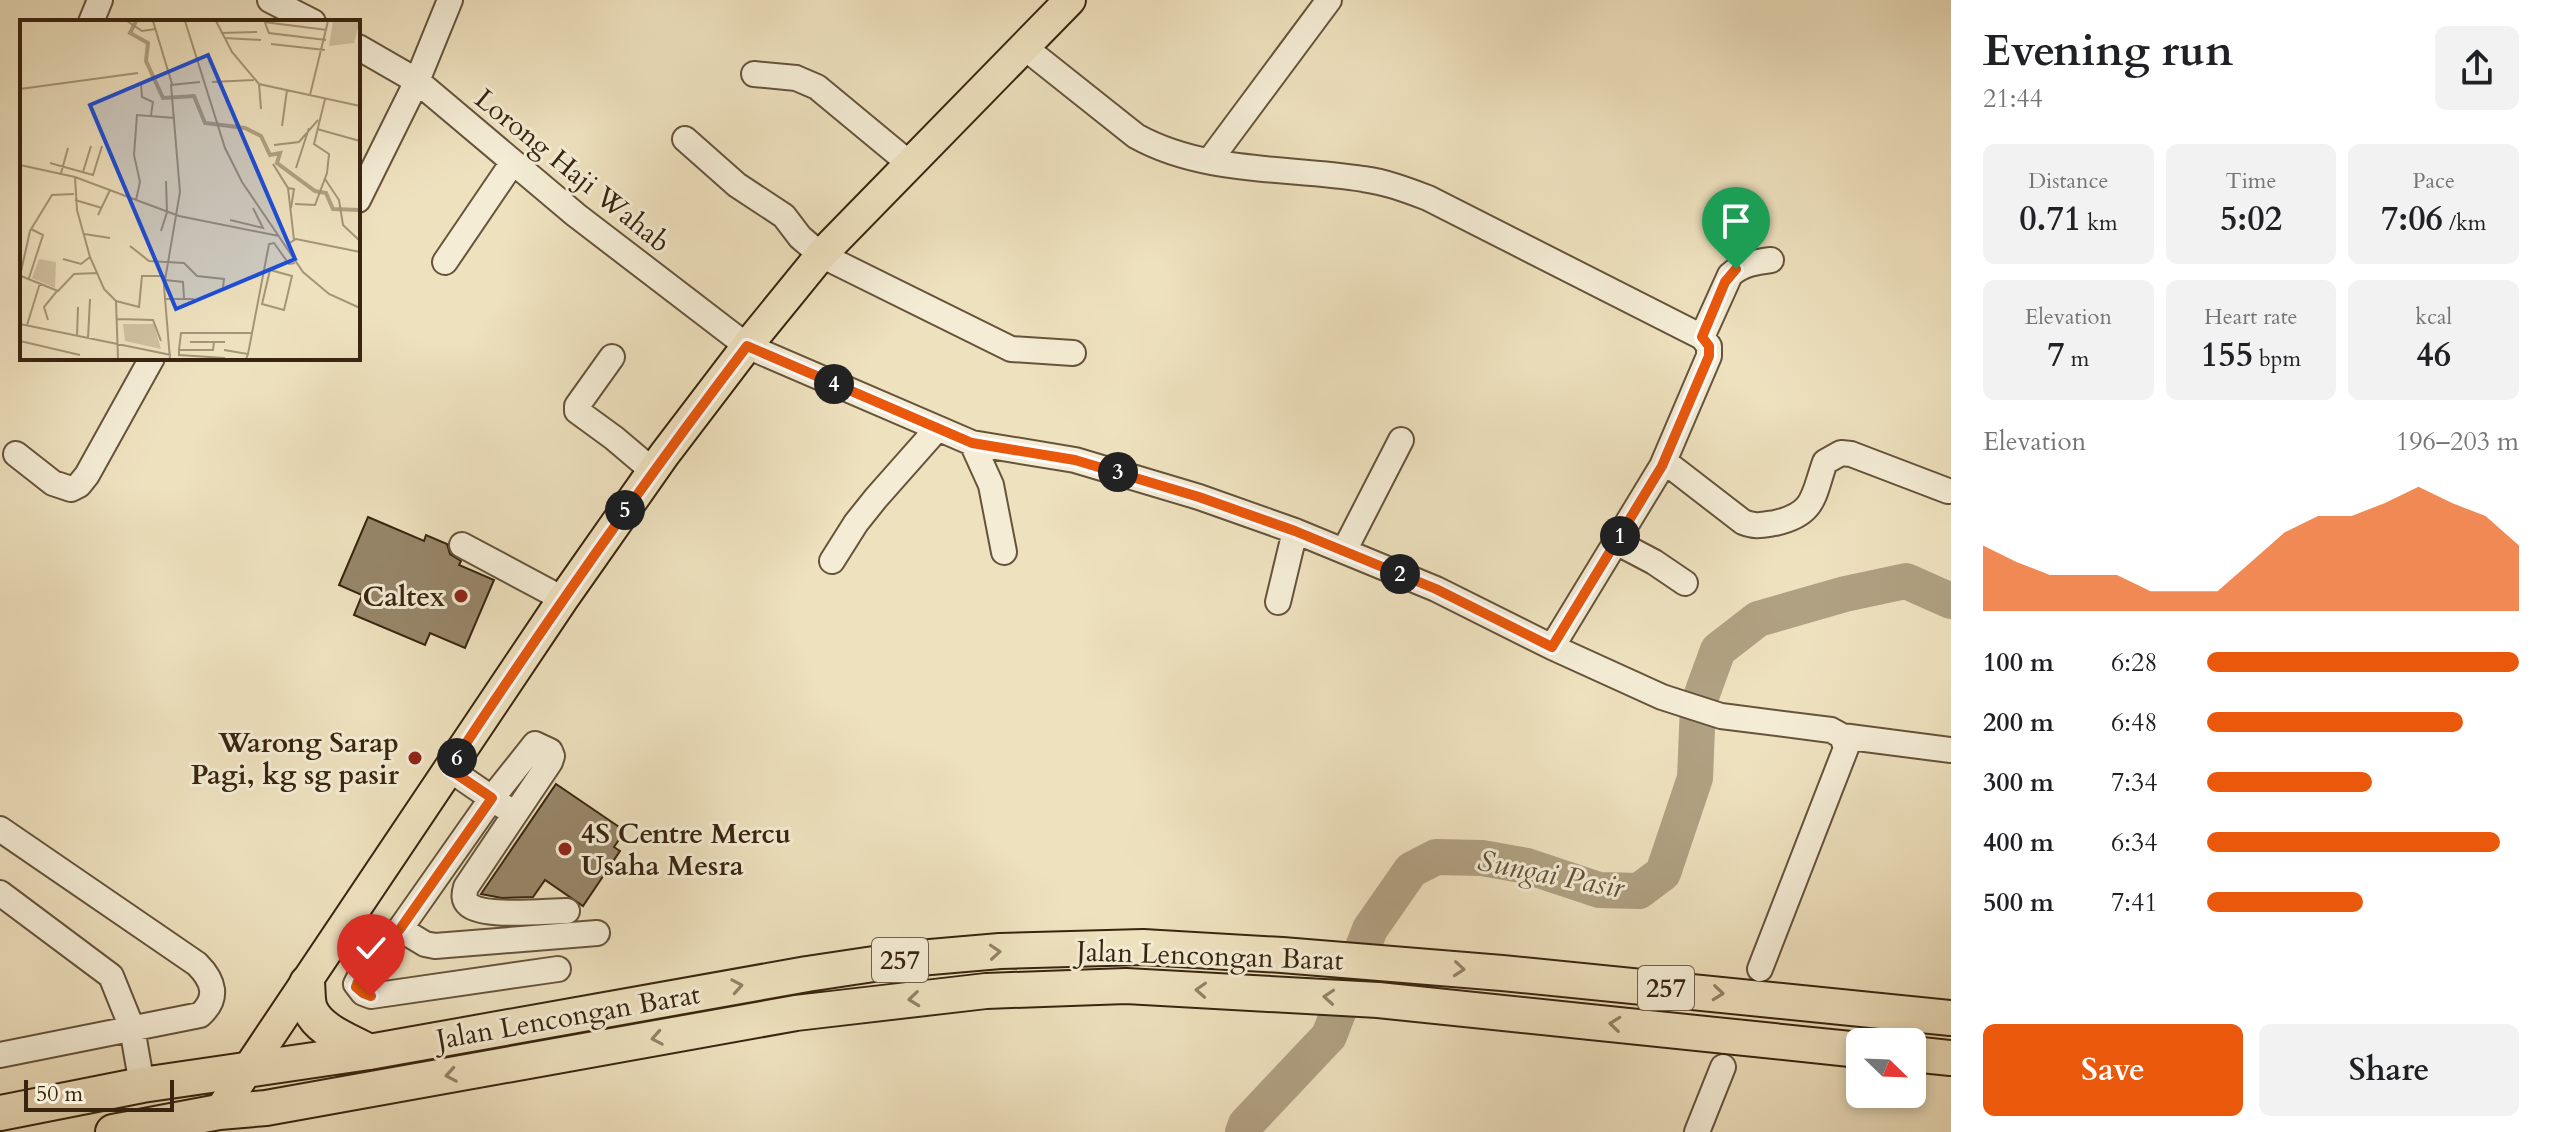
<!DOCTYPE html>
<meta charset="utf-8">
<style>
body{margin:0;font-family:Cardo,serif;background:#f2f2f2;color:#202124;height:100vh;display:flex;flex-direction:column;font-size:30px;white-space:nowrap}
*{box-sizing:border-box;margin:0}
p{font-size:26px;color:#757577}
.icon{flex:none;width:44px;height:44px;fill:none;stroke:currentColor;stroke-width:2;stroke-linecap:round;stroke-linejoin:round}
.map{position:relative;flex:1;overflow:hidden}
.drawer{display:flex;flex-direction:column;background:#fff;width:600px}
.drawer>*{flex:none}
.needle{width:52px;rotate:113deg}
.buttons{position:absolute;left:1846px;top:1028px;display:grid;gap:16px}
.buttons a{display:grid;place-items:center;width:80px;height:80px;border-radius:12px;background:#fff;box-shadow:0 4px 12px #0003;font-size:40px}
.scale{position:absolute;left:24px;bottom:20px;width:150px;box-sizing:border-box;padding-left:8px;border:4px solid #38240f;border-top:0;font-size:22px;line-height:28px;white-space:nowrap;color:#38240f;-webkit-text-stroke:6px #f4ecd5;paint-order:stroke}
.pin{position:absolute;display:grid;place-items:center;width:68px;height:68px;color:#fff;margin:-82px -34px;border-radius:50% 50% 50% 0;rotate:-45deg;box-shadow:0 0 8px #0007}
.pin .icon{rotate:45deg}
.km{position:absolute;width:40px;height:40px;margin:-20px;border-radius:50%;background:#222;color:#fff;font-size:22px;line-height:40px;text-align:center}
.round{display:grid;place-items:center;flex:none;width:84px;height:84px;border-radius:12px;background:#f2f2f2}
.head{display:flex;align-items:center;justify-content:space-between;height:136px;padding:0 32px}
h1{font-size:44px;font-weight:800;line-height:60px}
.metrics{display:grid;grid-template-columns:repeat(3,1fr);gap:12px;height:136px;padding:8px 32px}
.metrics div{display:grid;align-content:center;border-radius:12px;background:#f2f2f2;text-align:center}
.metrics b{font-size:34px;font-weight:800}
.metrics small{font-size:22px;font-weight:400}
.metrics p{font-size:22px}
.chart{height:224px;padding:16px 32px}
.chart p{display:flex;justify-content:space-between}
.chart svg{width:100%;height:144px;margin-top:8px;fill:#ea580c;opacity:.7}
.action{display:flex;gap:16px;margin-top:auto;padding:16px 32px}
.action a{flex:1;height:92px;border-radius:12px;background:#ea580c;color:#fff;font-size:32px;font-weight:800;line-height:92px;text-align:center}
.action a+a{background:#f2f2f2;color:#202124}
ul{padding:0 32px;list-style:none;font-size:26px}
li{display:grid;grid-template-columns:128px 96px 1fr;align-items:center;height:60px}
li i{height:20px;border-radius:10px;background:#ea580c}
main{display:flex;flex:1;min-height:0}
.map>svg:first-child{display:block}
</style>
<main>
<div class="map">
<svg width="1951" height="1132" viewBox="0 0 1951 1132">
<rect width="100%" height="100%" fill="#eee1be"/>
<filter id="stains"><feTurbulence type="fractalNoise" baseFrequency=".0025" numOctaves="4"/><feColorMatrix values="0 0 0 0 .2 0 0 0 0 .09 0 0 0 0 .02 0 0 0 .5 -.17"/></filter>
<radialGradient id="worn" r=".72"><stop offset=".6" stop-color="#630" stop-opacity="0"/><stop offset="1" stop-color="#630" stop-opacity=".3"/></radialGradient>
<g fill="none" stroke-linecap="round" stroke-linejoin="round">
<path stroke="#b0a182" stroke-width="36" d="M1243,1132L1246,1124L1329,1036L1370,929L1411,870L1436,857L1482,858L1527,866L1599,890L1639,891L1663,873L1695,778L1698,705L1718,650L1758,619L1845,594L1906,581L1951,601"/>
</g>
<path fill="#97866a" stroke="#38240f" stroke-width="2" d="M368,517L424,541L426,535L447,544L450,554L461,561L459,565L494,580L465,648L430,633L425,645L354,615L362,595L339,585Z
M556,784L625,831L614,847L620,851L583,906L545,880L533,897L502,898L481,894Z"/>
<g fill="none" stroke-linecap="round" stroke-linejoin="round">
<defs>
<path id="minor" d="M270,0L313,22
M91,22L100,0
M358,47L417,81L576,215L747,346L972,443L1075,460L1199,497L1295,531L1436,589L1552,647L1662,697L1721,716L1831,730L1842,736L1846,748L1760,969
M1024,47L1136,136C1204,174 1288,167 1363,179C1386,182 1407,190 1428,198L1702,337L1709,346V356L1662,466L1552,647
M754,74L796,78L817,87L910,164
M685,139L737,185L784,216L800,237L821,255L1011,349L1073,353
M1210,160L1329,0
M358,200L417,81L450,0
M445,262L513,162
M1702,337L1730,275C1742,264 1756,262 1771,260
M612,357L577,406V411L614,438L653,471
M972,443L991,485L1004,552
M16,454L53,483L71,489L79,485L87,475L152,358
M1664,461L1743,522C1755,527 1762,525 1775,523C1816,514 1813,495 1825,462L1841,453L1851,454L1948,491
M1616,542L1654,562L1685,583
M462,545L563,599
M1344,551L1401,440
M832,561L856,523L876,498L937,429
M1278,602L1295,531
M1842,736L1951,750
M449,769L503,806
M0,829L197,964C214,981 219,998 200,1015L0,1055
M0,893L111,976L132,1028L142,1085
M400,929L425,944L435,946L597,933
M558,969L371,996L363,993L356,984L361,974L400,929L492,798L535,744L550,751L552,756L550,762L466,887C464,894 463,900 469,905C485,918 545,911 567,911
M1697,1132L1723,1067"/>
<path id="major" d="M219,1112L563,599L664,455L747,346L821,255L1070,0"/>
<path id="highway" d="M307,983C308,991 307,1001 310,1009C319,1031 350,1041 369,1052
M1912,1054L1951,1058
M0,1113L142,1085L369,1052L807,974L907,959L1000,951L1143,947L1282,955L1502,973L1951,1018
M113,1132L219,1112L266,1108L796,1013L986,991L1126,986L1378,1000L1860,1050"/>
</defs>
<use href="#minor" stroke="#66533b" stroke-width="28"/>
<use href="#major" stroke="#38240f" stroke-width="34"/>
<use href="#highway" stroke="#38240f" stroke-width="38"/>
<use href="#minor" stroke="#f4ecd5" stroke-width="24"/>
<use href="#major" stroke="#eee1be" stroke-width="30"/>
<use href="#highway" stroke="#eee1be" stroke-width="34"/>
</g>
<defs><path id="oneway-chevron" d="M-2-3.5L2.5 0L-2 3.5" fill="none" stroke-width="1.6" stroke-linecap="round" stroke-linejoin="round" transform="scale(2)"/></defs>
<g stroke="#938266">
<use href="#oneway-chevron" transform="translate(995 952) rotate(-4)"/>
<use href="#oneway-chevron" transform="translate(1459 969) rotate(5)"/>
<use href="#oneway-chevron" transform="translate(737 986) rotate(-10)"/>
<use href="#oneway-chevron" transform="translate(1201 990) rotate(-177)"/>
<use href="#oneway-chevron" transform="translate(1718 993) rotate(6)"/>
<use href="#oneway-chevron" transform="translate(1329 997) rotate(-176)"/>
<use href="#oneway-chevron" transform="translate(914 999) rotate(174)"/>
<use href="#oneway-chevron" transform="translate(1615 1024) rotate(-174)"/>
<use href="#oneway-chevron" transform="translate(657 1038) rotate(170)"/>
<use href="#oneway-chevron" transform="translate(451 1075) rotate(170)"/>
</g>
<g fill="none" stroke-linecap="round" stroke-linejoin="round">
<defs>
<path id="route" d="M371,996L363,993L356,987L361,974L400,929L492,798L449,769C544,625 642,484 747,346L972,443L1075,460L1199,497L1295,531L1436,589L1552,647L1662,466L1709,356V346L1702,337L1725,282L1736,269"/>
</defs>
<use href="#route" stroke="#fff" stroke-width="16"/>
<use href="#route" stroke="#ea580c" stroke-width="10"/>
</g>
<g fill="#8f2418" stroke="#f4ecd5" stroke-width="3">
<circle cx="461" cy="596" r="8"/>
<circle cx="415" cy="758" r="8"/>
<circle cx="565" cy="849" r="8"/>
</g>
<g text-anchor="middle" stroke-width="6" stroke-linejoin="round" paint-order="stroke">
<g fill="#f4ecd5" stroke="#70604a" stroke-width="2">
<rect x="872" y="938" width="56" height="44" rx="6"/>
<rect x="1638" y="966" width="56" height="44" rx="6"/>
</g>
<g font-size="26" font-weight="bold" fill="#38240f">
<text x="900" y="969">257</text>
<text x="1666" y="997">257</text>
</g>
<g font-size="28" fill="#38240f" stroke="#f4ecd5">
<text transform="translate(573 170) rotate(39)" y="10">Lorong Haji Wahab</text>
<text transform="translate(1210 955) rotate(2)" y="10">Jalan Lencongan Barat</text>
<text transform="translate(568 1016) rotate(-10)" y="10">Jalan Lencongan Barat</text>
</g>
<g font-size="28" font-weight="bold" fill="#38240f" stroke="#f4ecd5" text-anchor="end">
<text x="445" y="606">Caltex</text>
<text x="399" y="752">Warong Sarap<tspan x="399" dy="32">Pagi, kg sg pasir</tspan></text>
<text x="581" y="843" text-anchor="start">4S Centre Mercu<tspan x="581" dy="32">Usaha Mesra</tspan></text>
</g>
<g font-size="30" font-style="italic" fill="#625037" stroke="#f4ecd5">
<text transform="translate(1551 874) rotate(11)" y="10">Sungai Pasir</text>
</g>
</g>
<g transform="translate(20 20)">
<rect width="340" height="340" fill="#eee1be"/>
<path d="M313,1H340L334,23L309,26ZM19,239L36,242L35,268L12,258ZM103,304H134L141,329L105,321Z" fill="#cfc1a0"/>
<path fill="none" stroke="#b0a182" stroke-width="4" d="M116,1L110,13L128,23L126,41L143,78L174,76L185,103L225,108L241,116L250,135L260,133L257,143L295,171L306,173L313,189L340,190"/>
<path fill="none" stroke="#a59578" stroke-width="2" d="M107,1L122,11L136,9M133,1L152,64M165,1L205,128L222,162L283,252L309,274L340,288M196,1L212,32L239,64L340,86M244,2L307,10M245,3L249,13L306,20M201,13L237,12M204,18L241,20M251,24L305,30M192,62L234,60M121,64L122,77L133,82L131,95M239,64L241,89M0,69L118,53M290,75L308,1M262,106L267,70M297,109L340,121M254,125L279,122L298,100M30,143L73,155L82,126M253,144L268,168L274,169L271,188M0,145L55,157L159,196L259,216M276,148L289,108M63,152L71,126M41,153L48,128M55,157L57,190L70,237L84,269L96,281L98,339M305,159L319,180L323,205L340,221M268,168L274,220M55,180L82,188M116,180L120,162L114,135L117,95L155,98M275,184L295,185L307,153L309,134L294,124L305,79M78,195L90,170M210,200L243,208L233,188M141,211L147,192L146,161M64,214L90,218M268,224L276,219L340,232M110,226L129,241L164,243L177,256L204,259L203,267M43,239L61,244L70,237M250,250L272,256L264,290L242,284ZM1,256L38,271L54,254L77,253M9,258L23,215L11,209M145,260L163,262L164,278M144,279H174M96,281L119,287L122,256H145M0,295V256L10,211L32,175L54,174M97,299L133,300L141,321M28,300L24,287L37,271M0,304L151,335M7,305L20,263M57,316L58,287M68,318L70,279M0,321L60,335M170,322H205M194,322L193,330H159V335L205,338M159,330L161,313H231M204,330L228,334L226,339M228,334L249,224L254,223L269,244L275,243M150,339L144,266L160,172L151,65L180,62M165,339H194"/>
<path fill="#1d4ed8" fill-opacity="0.15" stroke="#1d4ed8" stroke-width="4" d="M188,35L275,239L156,289L70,85Z"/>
<rect width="340" height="340" fill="none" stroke="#38240f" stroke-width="4"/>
</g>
<rect width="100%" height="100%" filter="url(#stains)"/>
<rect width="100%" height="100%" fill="url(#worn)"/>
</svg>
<div class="buttons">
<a><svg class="needle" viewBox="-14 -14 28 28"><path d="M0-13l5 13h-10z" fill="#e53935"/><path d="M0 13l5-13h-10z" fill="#757577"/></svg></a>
</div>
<div class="scale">50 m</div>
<div class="pin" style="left:1736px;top:269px;background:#1e9e55"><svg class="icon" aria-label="arrive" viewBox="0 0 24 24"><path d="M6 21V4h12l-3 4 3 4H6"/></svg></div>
<div class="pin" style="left:371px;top:996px;background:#d93025"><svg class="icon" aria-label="check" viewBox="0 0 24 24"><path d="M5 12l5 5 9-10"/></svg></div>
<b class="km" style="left:1620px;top:536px">1</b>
<b class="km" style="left:1400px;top:574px">2</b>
<b class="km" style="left:1118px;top:472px">3</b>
<b class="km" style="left:834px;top:384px">4</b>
<b class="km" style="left:625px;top:510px">5</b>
<b class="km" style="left:457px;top:758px">6</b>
</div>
<section class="drawer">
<div class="head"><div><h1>Evening run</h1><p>21:44</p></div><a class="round"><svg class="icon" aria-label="share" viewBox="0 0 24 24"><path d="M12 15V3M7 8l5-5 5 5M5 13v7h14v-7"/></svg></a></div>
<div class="metrics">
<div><p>Distance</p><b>0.71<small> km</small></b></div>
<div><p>Time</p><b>5:02</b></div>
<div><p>Pace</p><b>7:06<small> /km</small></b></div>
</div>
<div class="metrics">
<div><p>Elevation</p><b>7<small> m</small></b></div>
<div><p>Heart rate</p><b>155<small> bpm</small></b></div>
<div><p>kcal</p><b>46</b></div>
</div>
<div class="chart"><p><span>Elevation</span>196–203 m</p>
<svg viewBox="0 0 160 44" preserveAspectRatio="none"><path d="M0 44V24L10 29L20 33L30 33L40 33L50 38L60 38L70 38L80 29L90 20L100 15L110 15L120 11L130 6L140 11L150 15L160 24V44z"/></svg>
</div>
<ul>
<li><b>100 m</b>6:28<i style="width:100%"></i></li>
<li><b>200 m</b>6:48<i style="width:82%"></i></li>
<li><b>300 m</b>7:34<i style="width:53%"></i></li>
<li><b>400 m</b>6:34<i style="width:94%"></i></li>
<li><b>500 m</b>7:41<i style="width:50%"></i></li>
</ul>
<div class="action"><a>Save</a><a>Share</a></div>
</section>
</main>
